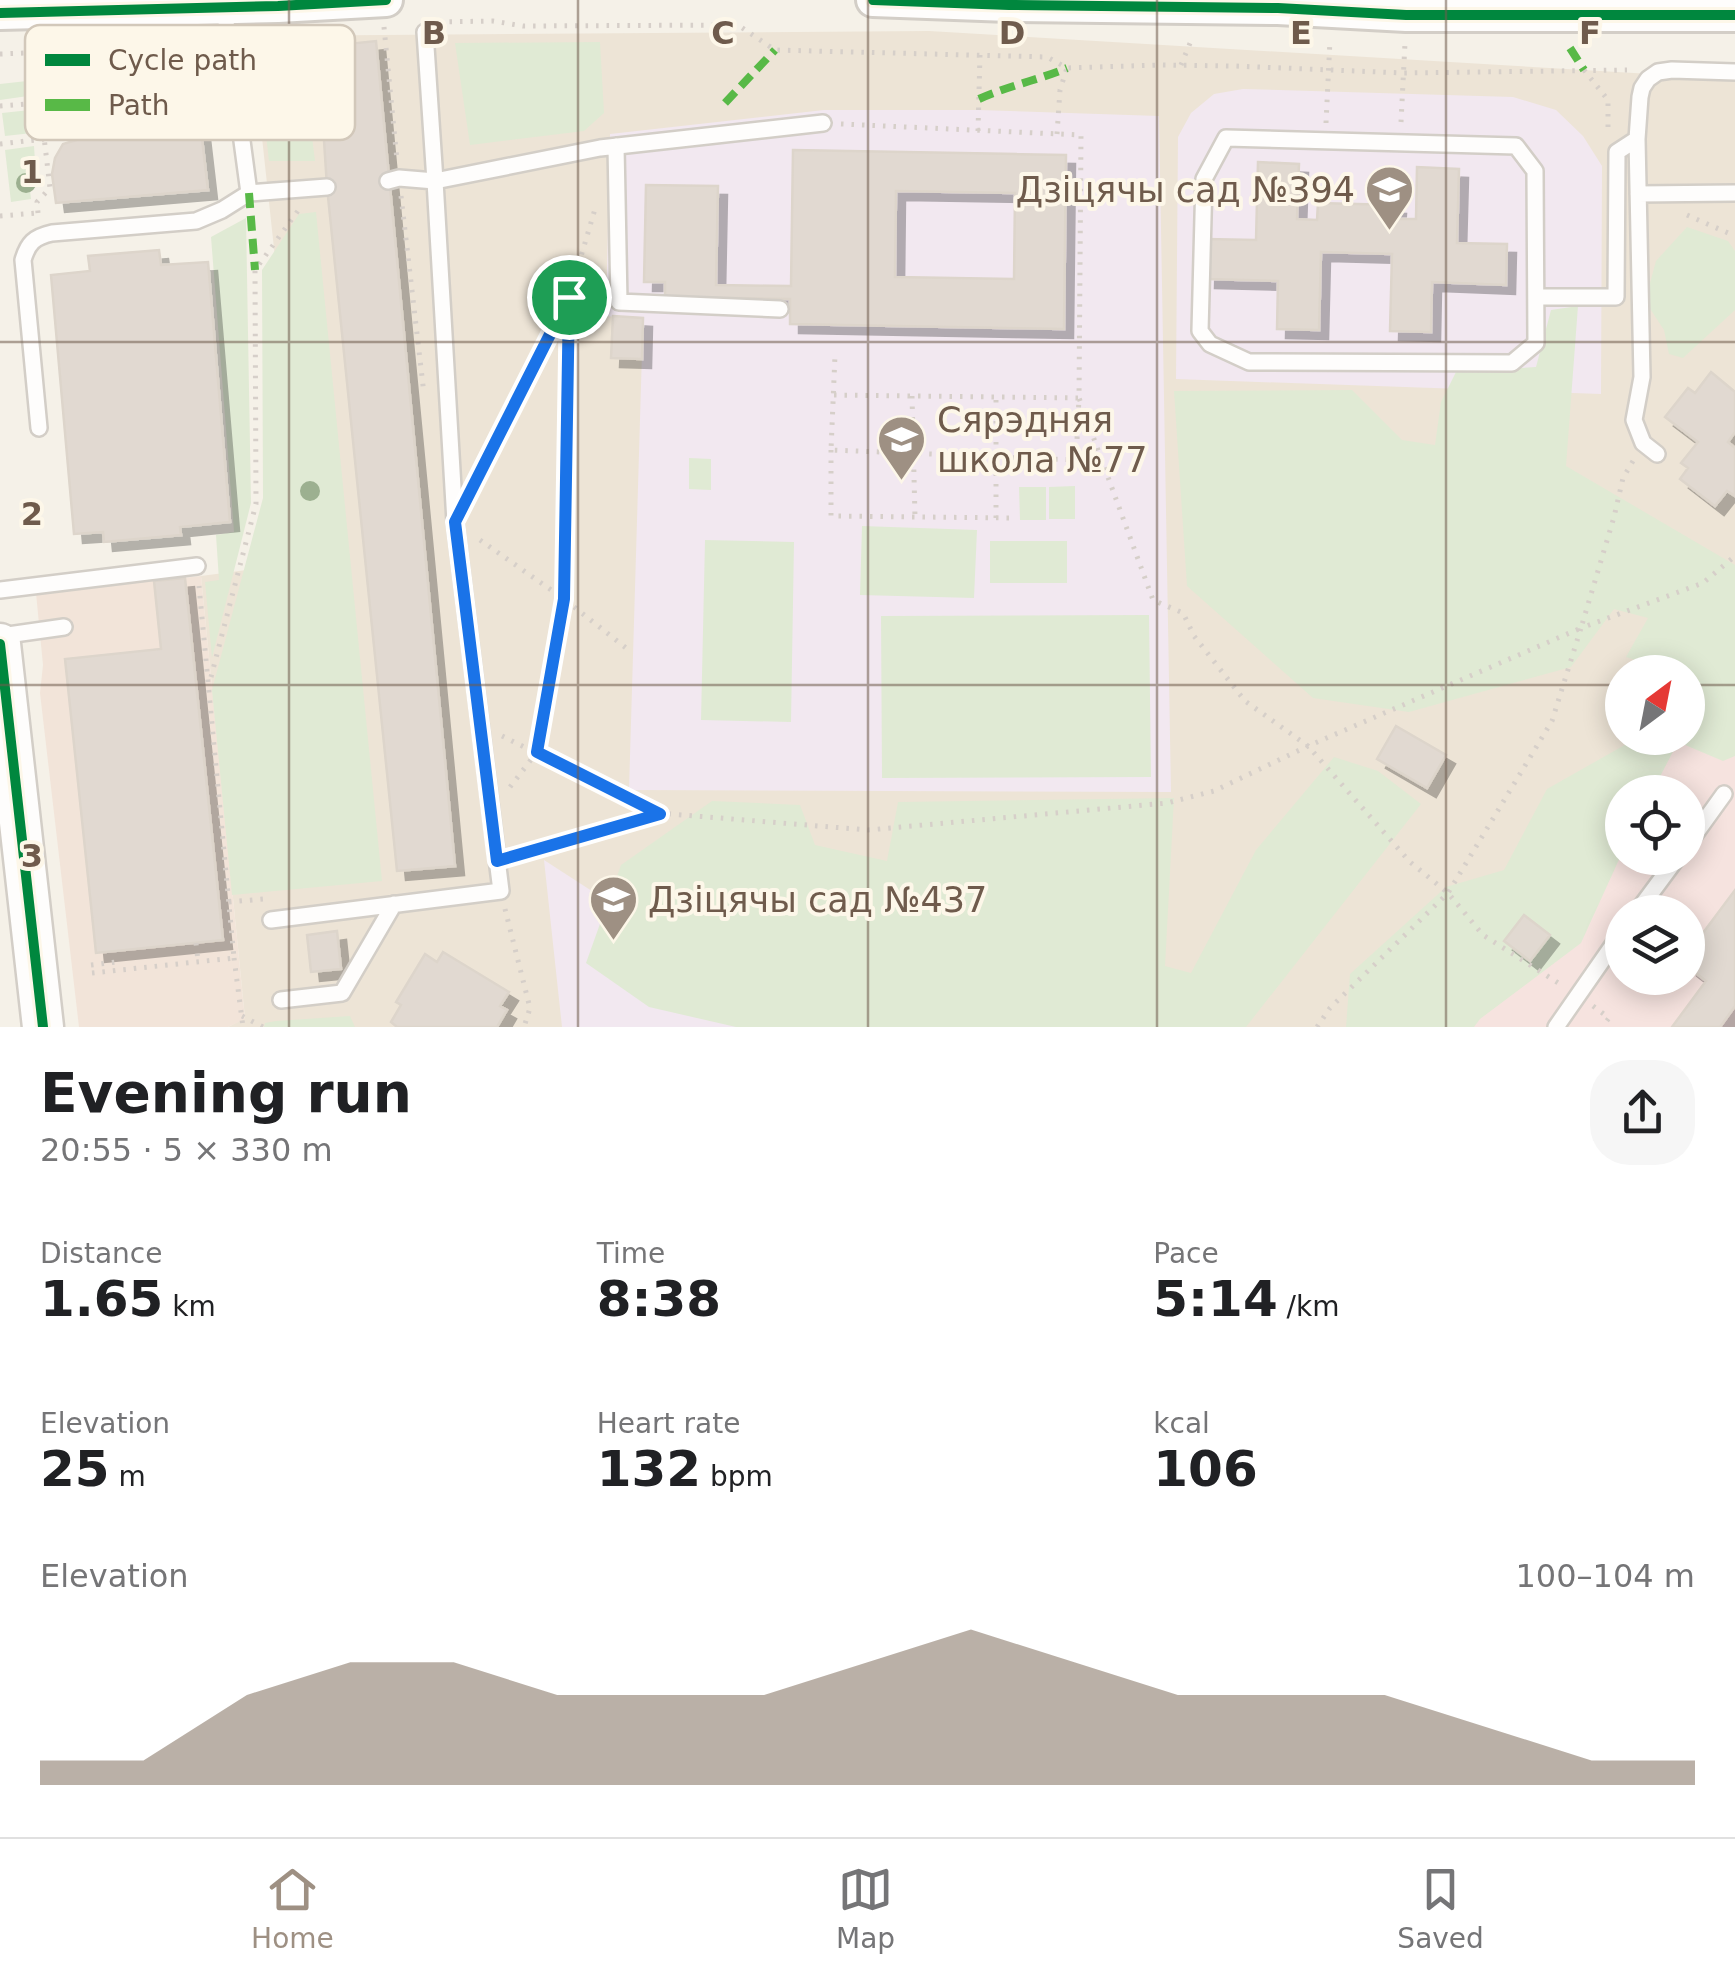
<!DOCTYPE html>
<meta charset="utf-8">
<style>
body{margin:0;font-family:"DejaVu Sans",sans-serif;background:#f6f6f6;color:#202124;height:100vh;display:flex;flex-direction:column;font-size:38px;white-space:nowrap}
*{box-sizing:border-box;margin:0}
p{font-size:32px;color:#757577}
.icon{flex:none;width:55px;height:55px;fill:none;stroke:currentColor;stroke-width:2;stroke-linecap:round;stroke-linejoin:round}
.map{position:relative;height:1027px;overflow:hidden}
.details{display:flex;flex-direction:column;background:#fff;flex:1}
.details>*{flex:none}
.needle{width:65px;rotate:32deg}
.controls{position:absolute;left:1605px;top:655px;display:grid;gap:20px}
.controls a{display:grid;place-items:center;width:100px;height:100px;border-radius:50%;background:#fff;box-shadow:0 5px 25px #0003;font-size:50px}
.pin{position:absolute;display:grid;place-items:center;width:85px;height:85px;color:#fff;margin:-42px;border:5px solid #fff;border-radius:50%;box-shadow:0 2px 10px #0007}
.round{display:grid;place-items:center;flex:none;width:105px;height:105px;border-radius:40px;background:#f6f6f6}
.summary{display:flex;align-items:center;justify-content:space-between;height:170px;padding:0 40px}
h1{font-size:55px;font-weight:700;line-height:75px}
.figures{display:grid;grid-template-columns:repeat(3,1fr);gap:15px;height:170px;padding:10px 40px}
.figures div{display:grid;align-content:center}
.figures b{font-size:50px;font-weight:700}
.figures small{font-size:28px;font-weight:400}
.figures p{font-size:28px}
.chart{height:280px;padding:20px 40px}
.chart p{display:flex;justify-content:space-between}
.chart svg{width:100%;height:180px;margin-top:10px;fill:#9e9083;opacity:.7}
.dock{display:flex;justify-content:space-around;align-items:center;height:140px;border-top:2px solid #e0e0e0;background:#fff;font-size:28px;color:#757577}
.dock a{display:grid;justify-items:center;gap:5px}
.dock .on{color:#9e9083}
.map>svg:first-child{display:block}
</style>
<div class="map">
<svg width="1735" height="1027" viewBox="0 0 1735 1027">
<defs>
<filter id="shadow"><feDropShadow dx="9" dy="9" stdDeviation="0" flood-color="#0004"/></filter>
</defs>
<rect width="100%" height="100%" fill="#f5f1e8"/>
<path fill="#ede4d6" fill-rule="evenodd" d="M929,31L1735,79V1027H228L245,1018L201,576L308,562L251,36ZM1622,672H1688V738H1622ZM1622,792H1688V858H1622ZM1622,912H1688V978H1622Z"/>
<path fill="#f2e4d9" d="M201,576L245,1019L228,1027H79L40,693L43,665L36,593Z"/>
<path fill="#f2e8f0" d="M1243,89L1513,97L1556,110L1583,136L1602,166L1601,394L1176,379L1178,137L1191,113L1214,94Z
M824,110H978L1159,116L1171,792L629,790L643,319L606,316L610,134Z
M544,860L802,1027H562Z"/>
<path fill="#f6e3df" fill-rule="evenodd" d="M1735,652V1027H1416L1634,738H1688V672ZM1622,792H1688V858H1622ZM1622,912H1688V978H1622Z"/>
<path fill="#e0ead4" d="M255,39H300L315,161H269Z
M600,42L604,113L584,131L470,145L455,43Z
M27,81L28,96L0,100V84Z
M30,110L32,133L5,136L2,113Z
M34,146L35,162L27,164L31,199L11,202L5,150Z
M316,212L382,881L232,895L212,690L263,498L262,270L299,214Z
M246,218L251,503L212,658L205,582L219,580L216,535L234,532L211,237Z
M1687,227L1728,241L1735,251V310L1683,358L1669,354L1664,330L1645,301L1656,261Z
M1578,306L1566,466L1735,565V756L1723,761L1678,742L1652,792H1622V853L1581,943L1480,1019L1474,1027H1346L1350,974L1446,887L1504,870L1547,789L1630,742L1633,738H1688V672H1672L1626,657L1648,618L1614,609L1571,667L1409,712L1313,698L1187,586L1174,391L1352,390L1402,440L1435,445L1441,402L1456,372L1536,367L1551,310Z
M689,458L711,459V490L689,489Z
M1075,486V519H1049V487Z
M1019,487H1046V520H1020Z
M862,526L977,530L974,598L860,595Z
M705,540L794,542L791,722L701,720Z
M990,541H1067V583H990Z
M1149,615L1151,777L882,778L881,616Z
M1334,757L1378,771L1421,804L1246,1027H736L649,1007L586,963L621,865L712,801L800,805L815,845L887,861L898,802L1174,798L1165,966L1191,973L1256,850Z
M350,1016L355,1027H264L265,1023L276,1021Z"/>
<path fill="#e1d9d1" stroke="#ddd5cb" stroke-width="2.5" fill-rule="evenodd" filter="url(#shadow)" d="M376,41L455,866L397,871L327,187L318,47Z
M192,53L208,190L56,203L52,174L55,158L63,144L80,139L81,126L65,115L57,93L66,70L84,59L108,63L119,71L168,67L166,55Z
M793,150L1066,155L1064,329L790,324V299L665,297V282H644L646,185L718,186L716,285L791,286ZM896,191L1015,193L1014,279L895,277Z
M1258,162L1299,164L1297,219L1317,220L1318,203L1397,205L1396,219H1416L1417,167L1459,169L1457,243L1507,244L1506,285L1432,282L1431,332L1390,331L1392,254L1321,252L1319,330L1277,329L1278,281L1206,279L1207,239L1256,240Z
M159,250L161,265L208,262L230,522L180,527L181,535L104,542L103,532L74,534L51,275L90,271L88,256Z
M613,316L643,318L642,359L611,358Z
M1711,372L1735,392V432L1728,442L1735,448V496L1727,491L1715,506L1680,479L1688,468L1681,463L1698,442L1665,417L1688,388L1695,393Z
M185,578L223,940L96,953L65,659L161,649L154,581Z
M1396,726L1446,755L1427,788L1377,759Z
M1735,890V1006L1720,1027H1672L1706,981L1688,967V953Z
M1524,915L1550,935L1530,961L1504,941Z
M337,931L341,969L311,972L307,935Z
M443,952L509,992L500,1006L507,1010L497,1027H397L391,1022L401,1005L396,1002L425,954L437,962Z"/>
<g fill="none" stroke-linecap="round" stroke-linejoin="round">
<defs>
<path id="service" d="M224,7L249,193L327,187
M425,32L435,181L600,148L823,123
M1226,138L1516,146L1535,171L1536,343L1512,363L1249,362L1210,344L1200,331L1204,179Z
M616,146L619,302L780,309
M1638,194L1735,193
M1536,297H1616L1617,152L1637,139
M39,428L23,260C28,243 34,237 52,233L196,221L222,210L249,193
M1657,454L1643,443L1634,420L1642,377L1637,139L1640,97L1642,88L1648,79L1658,72L1672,70L1735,72
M0,590L197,566
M0,636L64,627
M1688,844L1724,794
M1637,912L1677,858
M271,920L501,891L455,522L435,181L399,178L388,181
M281,1000L342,993L394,904
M1556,1027L1622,932"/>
<path id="minor" d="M873,0L1009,5L1278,8L1406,15H1735
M0,13L278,6L386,0"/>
<path id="tertiary" d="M0,644L43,1027"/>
</defs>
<use href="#service" stroke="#d3cec7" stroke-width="20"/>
<use href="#minor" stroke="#d3cec7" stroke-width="38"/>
<use href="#tertiary" stroke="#d3cec7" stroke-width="45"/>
<path stroke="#d6cfc9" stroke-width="5" stroke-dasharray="2.5 8" stroke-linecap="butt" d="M439,22L493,21L523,26L738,25L775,50L1047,57L1067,68L1160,65L1234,66L1404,73L1627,70
M384,27L397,160
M0,54L202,46L211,42
M1181,65L1193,36
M1584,70L1608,100V134
M0,106L40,103
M1401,122L1405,43
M1326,123L1330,40
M841,124L1081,135L1079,398L1153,600L1183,613L1194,636L1245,701L1308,746L1410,862L1448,893L1483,935L1563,986
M978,131L980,54
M1057,134L1060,90L1067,68
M0,144L44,139
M401,196L424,394
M38,213L37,202L50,188L40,103L68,54
M1687,215L1735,236
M0,216L37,213
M834,395L1079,398L1076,460L831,450L835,355
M912,396L915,517
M831,450V516L1013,518
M475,482L569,297L595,209
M996,518V397
M480,540L564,599L626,648
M211,677L256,504L255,270L300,208
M502,736L660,814L517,855
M510,787L537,752L564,599L569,300
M658,813L868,830L1167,803L1214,791L1308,746L1581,628L1614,517L1623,478L1633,461
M229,902L263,899
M505,909L530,1008L524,1027
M196,943L198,961
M234,958L243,1027
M91,965L116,962
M92,973L234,958L199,586
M1593,1006L1609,1018L1602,1027
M242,1016L263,1027
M1317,1027L1330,1008L1448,893L1552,721L1581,628L1703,583L1735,556"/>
<use href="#service" stroke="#fefdfc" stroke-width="15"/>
<use href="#minor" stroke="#fefdfc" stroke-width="32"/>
<use href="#tertiary" stroke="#fefdfc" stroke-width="40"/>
<path stroke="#58b947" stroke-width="8" stroke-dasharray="15 8" stroke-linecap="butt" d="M1570,48L1584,70
M979,99C1008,86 1038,80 1067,68
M725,103L775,50
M249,193L255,270"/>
<defs>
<path id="cycleway" d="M873,0L1009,5L1278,8L1406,15H1735
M0,13L278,6L386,0
M0,644L43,1027"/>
</defs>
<use href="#cycleway" stroke="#fdf7e9" stroke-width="16"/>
<use href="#cycleway" stroke="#00873e" stroke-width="10"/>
</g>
<g fill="#9cb090">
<circle cx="26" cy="183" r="10"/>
<circle cx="310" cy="491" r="10"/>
</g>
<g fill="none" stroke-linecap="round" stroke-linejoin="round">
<defs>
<path id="route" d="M569,297L564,599L537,752L660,814L497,861L455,522Z"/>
</defs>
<use href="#route" stroke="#fff" stroke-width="20"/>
<use href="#route" stroke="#1a73e8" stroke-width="12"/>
</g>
<path fill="none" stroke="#6f5b4c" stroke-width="2.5" stroke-opacity="0.55" d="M289,0V1027M578,0V1027M868,0V1027M1157,0V1027M1446,0V1027M0,342H1735M0,685H1622M1688,685H1735"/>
<defs>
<symbol id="school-pin" viewBox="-11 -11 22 30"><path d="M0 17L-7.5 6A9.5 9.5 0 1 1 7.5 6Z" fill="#9e9083" stroke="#fdf7e9"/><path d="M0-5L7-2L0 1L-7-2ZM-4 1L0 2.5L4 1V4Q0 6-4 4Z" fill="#fff"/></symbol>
</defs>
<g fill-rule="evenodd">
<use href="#school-pin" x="1362" y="162" width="55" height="75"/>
<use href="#school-pin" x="874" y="412" width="55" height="75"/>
<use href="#school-pin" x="586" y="872" width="55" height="75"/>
</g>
<g text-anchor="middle" stroke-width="8" stroke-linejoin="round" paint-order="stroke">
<g font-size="35" fill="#6f5b4c" stroke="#fdf7e9" text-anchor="start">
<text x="1355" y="202" text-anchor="end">Дзіцячы сад №394</text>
<text x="937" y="432">Сярэдняя<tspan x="937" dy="40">школа №77</tspan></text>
<text x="648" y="912">Дзіцячы сад №437</text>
</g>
</g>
<rect x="25" y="25" width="330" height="115" rx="15" fill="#fdf7e9" stroke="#d2c8ba" stroke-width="2.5"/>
<rect x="45" y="54" width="45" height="12" fill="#00873e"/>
<rect x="45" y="99" width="45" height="12" fill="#58b947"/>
<g font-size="28" fill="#6f5b4c">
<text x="108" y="70">Cycle path</text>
<text x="108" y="115">Path</text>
</g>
<g font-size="32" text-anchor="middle" font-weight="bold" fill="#6f5b4c" stroke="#fdf7e9" stroke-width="8" stroke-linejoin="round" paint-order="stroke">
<text x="434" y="44">B</text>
<text x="723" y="44">C</text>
<text x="1012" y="44">D</text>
<text x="1301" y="44">E</text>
<text x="1590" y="44">F</text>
<text x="32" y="183">1</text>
<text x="32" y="525">2</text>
<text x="32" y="867">3</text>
</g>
</svg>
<div class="controls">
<a><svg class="needle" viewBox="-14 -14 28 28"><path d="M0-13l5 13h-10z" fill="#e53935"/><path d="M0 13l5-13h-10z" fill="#757577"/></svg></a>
<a><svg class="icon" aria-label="locate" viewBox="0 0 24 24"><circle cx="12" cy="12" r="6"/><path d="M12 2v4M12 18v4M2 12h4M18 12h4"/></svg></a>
<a><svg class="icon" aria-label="layers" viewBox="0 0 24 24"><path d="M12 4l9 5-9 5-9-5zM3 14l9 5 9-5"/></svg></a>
</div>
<div class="pin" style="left:569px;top:297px;background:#1e9e55"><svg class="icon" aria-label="arrive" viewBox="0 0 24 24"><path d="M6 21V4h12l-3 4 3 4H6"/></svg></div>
</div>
<section class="details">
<div class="summary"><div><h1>Evening run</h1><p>20:55 · 5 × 330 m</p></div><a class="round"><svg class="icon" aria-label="share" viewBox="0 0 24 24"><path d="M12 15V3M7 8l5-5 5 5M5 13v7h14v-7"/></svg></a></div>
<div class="figures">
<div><p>Distance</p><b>1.65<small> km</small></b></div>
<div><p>Time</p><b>8:38</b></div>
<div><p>Pace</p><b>5:14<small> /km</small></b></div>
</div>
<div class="figures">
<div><p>Elevation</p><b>25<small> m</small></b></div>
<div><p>Heart rate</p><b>132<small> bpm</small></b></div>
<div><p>kcal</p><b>106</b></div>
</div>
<div class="chart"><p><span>Elevation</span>100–104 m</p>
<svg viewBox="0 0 160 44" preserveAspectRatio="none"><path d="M0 44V38L10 38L20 22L30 14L40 14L50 22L60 22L70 22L80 14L90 6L100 14L110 22L120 22L130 22L140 30L150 38L160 38V44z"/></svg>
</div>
</section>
<nav class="dock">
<a class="on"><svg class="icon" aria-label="home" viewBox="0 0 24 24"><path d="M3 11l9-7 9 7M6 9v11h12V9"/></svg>Home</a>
<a><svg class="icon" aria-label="map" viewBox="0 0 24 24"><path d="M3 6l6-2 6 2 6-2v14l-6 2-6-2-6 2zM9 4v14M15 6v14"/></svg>Map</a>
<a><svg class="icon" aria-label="saved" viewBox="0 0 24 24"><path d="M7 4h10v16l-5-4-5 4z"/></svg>Saved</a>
</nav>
